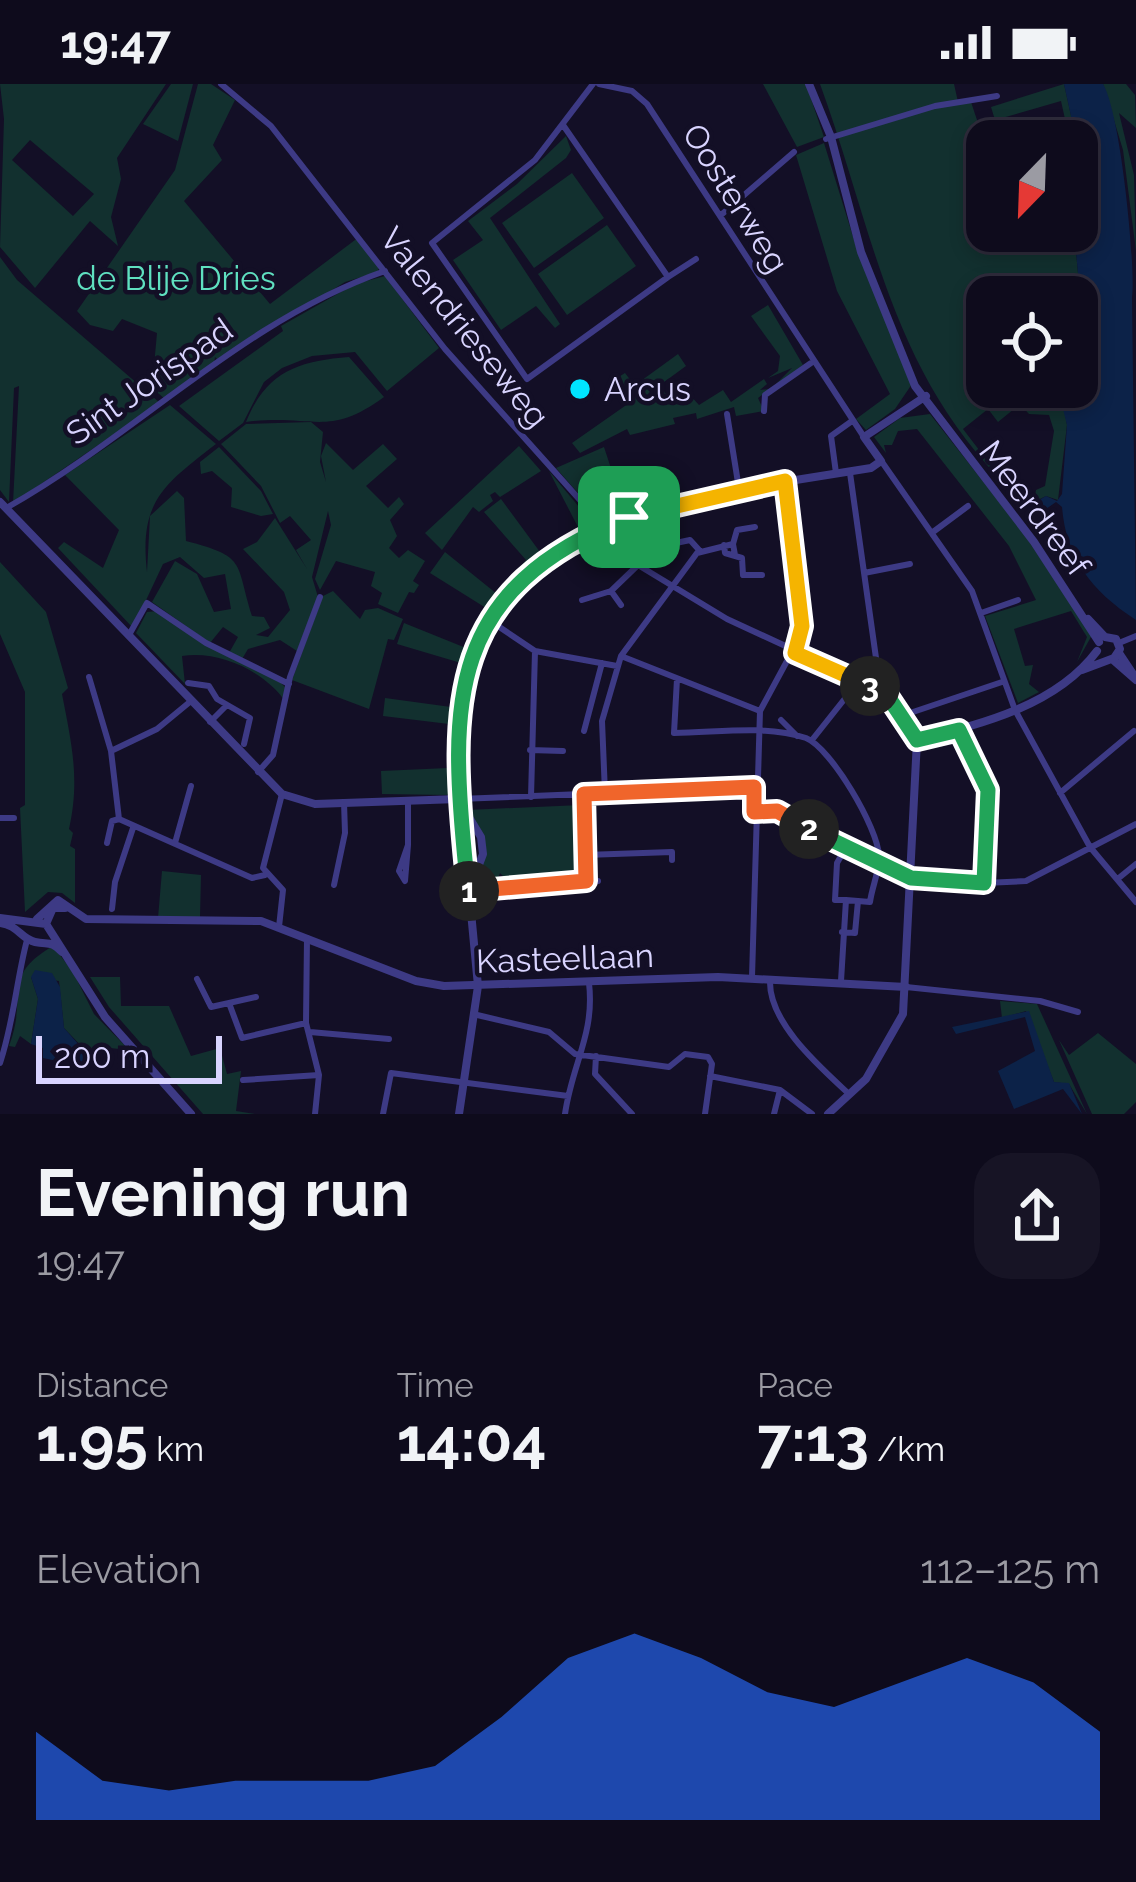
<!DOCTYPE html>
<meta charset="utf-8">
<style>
body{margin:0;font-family:Raleway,sans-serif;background:#171425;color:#f1f3f6;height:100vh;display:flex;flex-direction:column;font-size:45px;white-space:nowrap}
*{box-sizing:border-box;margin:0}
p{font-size:39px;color:#9b9ba3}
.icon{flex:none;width:66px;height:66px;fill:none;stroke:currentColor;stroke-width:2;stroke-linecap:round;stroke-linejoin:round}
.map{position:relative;height:1030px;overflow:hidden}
.details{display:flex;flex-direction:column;background:#0e0b1c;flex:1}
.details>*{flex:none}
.needle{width:78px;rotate:203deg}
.controls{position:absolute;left:966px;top:36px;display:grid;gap:24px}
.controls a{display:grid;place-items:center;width:132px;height:132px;border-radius:24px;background:#0e0b1c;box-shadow:0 6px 18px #0003,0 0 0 3px #2e2b3b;font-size:60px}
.scale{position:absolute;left:36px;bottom:30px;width:186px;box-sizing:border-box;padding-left:12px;border:6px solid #d9d4ff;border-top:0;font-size:33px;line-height:42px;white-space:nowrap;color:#d9d4ff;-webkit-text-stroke:9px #130f26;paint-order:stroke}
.pin{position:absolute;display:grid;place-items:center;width:102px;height:102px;color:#fff;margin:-51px;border-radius:24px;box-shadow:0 6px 18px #0006}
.km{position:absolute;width:60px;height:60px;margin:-30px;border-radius:50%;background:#222;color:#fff;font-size:33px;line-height:60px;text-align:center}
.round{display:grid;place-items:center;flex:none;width:126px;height:126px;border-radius:36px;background:#171425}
.summary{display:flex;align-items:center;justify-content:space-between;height:204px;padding:0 36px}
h1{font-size:66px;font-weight:700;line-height:90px}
.metrics{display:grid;grid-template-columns:repeat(3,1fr);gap:18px;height:204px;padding:12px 36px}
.metrics div{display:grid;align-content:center}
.metrics b{font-size:60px;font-weight:700}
.metrics small{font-size:33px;font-weight:400}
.metrics p{font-size:33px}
.chart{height:336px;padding:24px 36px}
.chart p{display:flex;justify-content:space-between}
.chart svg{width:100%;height:216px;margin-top:12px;fill:#2563eb;opacity:.7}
.status{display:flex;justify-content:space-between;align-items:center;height:84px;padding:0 60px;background:#0e0b1c;direction:ltr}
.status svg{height:33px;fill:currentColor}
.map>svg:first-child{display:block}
</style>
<div class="status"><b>19:47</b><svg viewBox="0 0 49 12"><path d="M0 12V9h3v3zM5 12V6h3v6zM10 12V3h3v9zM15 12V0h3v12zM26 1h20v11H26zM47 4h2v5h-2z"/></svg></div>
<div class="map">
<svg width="1136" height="1030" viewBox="0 0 1136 1030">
<rect width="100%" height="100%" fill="#130f26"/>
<path fill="#12302f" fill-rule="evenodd" d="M0,0H166L117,74L121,95L111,133L118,162L90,137L35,204L0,163L4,35ZM30,56L94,110L73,132L12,76Z
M171,0H193L178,57L143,40Z
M198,0H211L235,16L213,61L222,76L184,117L270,220L359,153L379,180L378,188L345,198L219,277L215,273L214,280L165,315L152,304L157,249L122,235L113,247L90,241L77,227L175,86Z
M763,0H806L824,53L797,63Z
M820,0H954L958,18H971L987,66V147H1077V57H1052L1069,53L1061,17L995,36L991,23L1064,0L1088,108L1075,157L1083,242L1077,290V213H987V303H1016L1033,318L1018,303H1071L1062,311L1067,341L1058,416L1046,412L1034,418L1036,406L1045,402L1054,347L1049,331L1029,330L1020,320L998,338L988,325L963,345L996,388H1002L1000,395C889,280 872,142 820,0Z
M1103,0H1126L1135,11L1136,44L1119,29L1134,91L1136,167L1123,66Z
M566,52L571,66L566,74L490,134L560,240L555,244L536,222L501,246L453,176L483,156L468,137L517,100Z
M824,59L859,172L912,300L895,325L866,346L856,335L890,310L837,207L796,71Z
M572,89L604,134L534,184L502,139Z
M607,141L636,182L567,231L538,190Z
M0,173L17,196L160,319L13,419L19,302L14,304L9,418L0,406Z
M385,192L439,264L387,307L355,268L312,272L282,284L264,298L243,339L219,357L179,322L283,247L281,242L355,200Z
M768,221L803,281L773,303L792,284L768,294L778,287L780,272L751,232Z
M678,270L686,282L660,301L670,316L686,307L699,321L723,306L731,318L764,295L767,300L760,306L770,305L758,314L764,327L736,332L734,323L697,335L696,329L673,334L675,340L630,351L627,345L580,369L572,359L632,317L617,294L625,289L641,310L638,299Z
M349,273L384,313C327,355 312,329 246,338C266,288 298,277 349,273Z
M170,321L216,360C163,401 139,418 147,488L150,432L177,407L184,414L186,457C247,473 235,477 252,532L264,533L270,544L256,551L268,553L290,526L284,508L243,465L257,458L275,434L307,485L296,466L311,456L290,432L280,439L261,402L221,360L246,340L311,338L323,348L320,378L326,398L321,372L326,359L353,386L383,360L397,375L366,402L388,424L399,413L404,420L390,436L397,452L389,464L399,474L408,466L425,477L413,497L419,501L414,509L409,508L398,529L378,520L382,509L371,502L375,488L336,477L320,506L315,495L331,441L328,427L312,493L318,513L297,567L280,556L248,565L242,575L229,569L238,553L223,543L210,559L152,518L175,477L197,490L214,528L231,525L225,490L204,494L180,473L163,480L133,544L58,464L64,458L103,484L119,446L65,391Z
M930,330L1022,447L1092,551L1077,578L1087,553L1071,527L1014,545L1025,582L1033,581L1029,600L1039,608L1018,619L985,532L1036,516L1009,462L917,345L898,347L892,361H884L886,369L874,353L900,334Z
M519,362L541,387L500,413L495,408L490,411L493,417L479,428L473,423L442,466L425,449Z
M219,363L261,407L273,430L261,432L231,423L232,404L212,387L201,390L200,378Z
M604,363L624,424L600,434L556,384Z
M549,387L595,442C481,498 447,581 452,705L447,711L382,710L381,687L448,684L449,640L383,632L385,614L451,623L461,579L397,560L404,539L466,564L486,524L430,489L445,468L497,510L526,476L484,428L501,415L540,468L579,445Z
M0,478L46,528L68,604L62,610C72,661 80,696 69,745L73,749L70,762L75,765V819L62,809L48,808L25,828L20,724L25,721V608L0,550Z
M333,507L360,535L365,526L378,524L403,535L394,556L388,555L369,625L292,596L323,512Z
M158,527L204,559L279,597L285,603V617C266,589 221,566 182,572L185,600L136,549L147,528Z
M581,721V796L498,805L505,794L500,789L494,805L474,804C489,770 488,756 467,726Z
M162,787L201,791L200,833L158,834Z
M53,862L73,888L94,930L138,975L133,980L120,965L99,963L98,974L86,978V967L64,944L59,897L31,893L38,915L31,960L20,952L15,963L9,962C29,909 0,893 53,862Z
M90,893H120L121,922H169L191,972L220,964L227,990L241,987L236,1027L255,1030H203L109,923Z
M1000,917L1037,920L1087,1030L1069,1000L1054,998L1026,927L1002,934Z
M1098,949L1136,980V1018L1124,1030H1092L1059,956L1069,971Z"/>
<path fill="#0c2248" d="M1064,0H1103C1121,30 1136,185 1132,213L1136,536C1090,506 1066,473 1062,423L1056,418L1046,425L1034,419L1046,412L1057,417L1062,410L1067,341L1061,317L1077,303L1083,242L1075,157L1089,115Z
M35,886L52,889L60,903L64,944L88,971L81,982L43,974V964L31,960L38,915L31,893Z
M1029,927L1054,998L1069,999L1082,1030L1063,1005L1014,1025L998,987L1035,967L1025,933L956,950L952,943Z"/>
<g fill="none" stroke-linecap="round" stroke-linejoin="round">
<path stroke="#3d3a85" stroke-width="6" d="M221,0L271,42L445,265L638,481L727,535L885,608L917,656
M599,0L632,7L647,20L864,353
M563,41L668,193L527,295L432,159L535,76L593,0
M826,55L935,22L997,12
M721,131L794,68
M668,193L696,175
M764,327L765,311L811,279
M727,330L739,405
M882,378L972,507L1015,626L1090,763L1136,818
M836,389L831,352L852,337
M850,389L877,581L870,602
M8,423C137,350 244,236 385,187
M933,448L968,422
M676,459L690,456L700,467
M733,460L737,446L755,443
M724,461L725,469L742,474L743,491H762
M864,489L910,480
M611,507L621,521
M582,516L611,507L638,481
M981,529L1018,516
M489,536L535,567L617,582
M129,551L147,519L206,559L289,600
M1119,559L1136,552
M621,572L760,627
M89,593L111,667L119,735
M677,595L674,649C716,649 765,640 806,654C831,664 878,744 879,772C880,785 872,803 870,818L858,817
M188,599L209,602L217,615L250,634L244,660
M910,629L1002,598
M781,636L797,652
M210,638L227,621
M959,646L988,706L984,799
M584,647L602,579
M812,656L858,598
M530,666L563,667
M111,667L157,645L191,617
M258,688L273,671L290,593L320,513
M605,709L602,637L621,572L697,469L733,460L735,471
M1060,709L1134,647
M584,710L586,796
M531,713L535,567
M459,715L755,703
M408,716V761L399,787L405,797L408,761
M755,728L777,727L911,794L984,799L1026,797L1136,740
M464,729L466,786L475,792
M0,734H14
M119,735L252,794L265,791
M107,759L112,737L119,735
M175,759L191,702
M845,765L837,779L835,816H846
M585,771L672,768V776
M1120,793L1136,780
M334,801L345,749L344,718
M469,810L598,797
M112,825L115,798L133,744
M279,843L283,806L263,784L282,710
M752,893L760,627L801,551L785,397
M197,895L211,923L256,913
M770,897C769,939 820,983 849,1010
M841,897L846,816L858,817L855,849L842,848
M906,903L1040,917L1078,928
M229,919L242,954L306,939L307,854
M473,930L549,948L575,970L669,983L685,970L708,973L712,980L705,1030
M306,939L319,991L315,1030
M310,948L389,955
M596,972L595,990L632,1030
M0,979C14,937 16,898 27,856
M710,992L780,1006L812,1030
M243,996L319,991
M383,1030L391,989L568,1012
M565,1030C572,980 595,950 589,899
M774,1030L780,1006"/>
<path stroke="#3d3a85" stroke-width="8" d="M809,0L831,53L861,168L915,302L1034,458L1099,558
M0,418L282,710L315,720L458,715
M1119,569L1135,593
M1112,575L1136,596
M1082,586L1114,574L1120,565L1116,555L1105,553L1088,535
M0,834L46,840L105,933L191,1030
M37,835L58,816L86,835L261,837L416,897L444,902L718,893L906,903
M0,839C18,841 21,855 35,858C49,861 50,856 62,868
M46,840L53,824H65
M459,1030L478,902L469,807L483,770L481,753L458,715L456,661L464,601L489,536L533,485L603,443L739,405L871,384L881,377L864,353L926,312
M828,1030L866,995L903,930L917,656C981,640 1056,622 1097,567"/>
</g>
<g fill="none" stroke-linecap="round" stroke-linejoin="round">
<defs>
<path id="split-1" d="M469,807L475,792L466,786C449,618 446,505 629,433"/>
<path id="split-2" d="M469,807L586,797L584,710L754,703V728L777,727L809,745"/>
<path id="split-3" d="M809,745L911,794L984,799L988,706L959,646L917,656L885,608L870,602"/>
<path id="split-4" d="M629,433L785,397L802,542L795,569L870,602"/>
</defs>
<use href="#split-1" stroke="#fff" stroke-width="24"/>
<use href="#split-2" stroke="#fff" stroke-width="24"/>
<use href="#split-3" stroke="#fff" stroke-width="24"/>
<use href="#split-4" stroke="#fff" stroke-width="24"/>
<use href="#split-1" stroke="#22a559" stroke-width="15"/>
<use href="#split-2" stroke="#f0652b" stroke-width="15"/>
<use href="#split-3" stroke="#22a559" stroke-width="15"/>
<use href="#split-4" stroke="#f5b400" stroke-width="15"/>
</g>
<circle fill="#00e5ff" stroke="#130f26" stroke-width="4.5" cx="580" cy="305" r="12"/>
<g text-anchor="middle" stroke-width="9" stroke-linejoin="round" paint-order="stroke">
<g font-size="33" fill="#d9d4ff" stroke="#130f26">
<text transform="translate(736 114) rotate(58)" y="12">Oosterweg</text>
<text transform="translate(465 243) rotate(51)" y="12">Valendrieseweg</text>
<text transform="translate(149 297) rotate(-35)" y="12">Sint Jorispad</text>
<text transform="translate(1035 424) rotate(53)" y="12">Meerdreef</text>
<text transform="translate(565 874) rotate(-2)" y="12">Kasteellaan</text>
</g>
<g font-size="33" fill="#5fe0c0" stroke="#130f26">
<text x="176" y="206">de Blije Dries</text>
</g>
<g font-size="33" fill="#d9d4ff" stroke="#130f26" text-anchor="start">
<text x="604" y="317">Arcus</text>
</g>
</g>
</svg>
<div class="controls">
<a><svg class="needle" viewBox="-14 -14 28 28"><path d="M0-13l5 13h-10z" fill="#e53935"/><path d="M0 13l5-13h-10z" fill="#9b9ba3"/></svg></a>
<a><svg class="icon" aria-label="locate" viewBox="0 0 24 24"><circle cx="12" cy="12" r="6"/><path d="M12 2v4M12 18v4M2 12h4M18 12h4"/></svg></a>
</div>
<div class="scale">200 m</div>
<div class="pin" style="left:629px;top:433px;background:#1e9e55"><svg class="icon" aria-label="arrive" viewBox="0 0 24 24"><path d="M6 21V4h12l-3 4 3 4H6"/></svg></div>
<b class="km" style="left:469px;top:807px">1</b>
<b class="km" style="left:809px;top:745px">2</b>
<b class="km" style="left:870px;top:602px">3</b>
</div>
<section class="details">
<div class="summary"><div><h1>Evening run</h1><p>19:47</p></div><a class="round"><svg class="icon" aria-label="share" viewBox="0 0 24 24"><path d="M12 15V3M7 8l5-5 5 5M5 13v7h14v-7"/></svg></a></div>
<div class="metrics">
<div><p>Distance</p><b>1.95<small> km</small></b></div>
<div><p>Time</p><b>14:04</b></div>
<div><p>Pace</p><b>7:13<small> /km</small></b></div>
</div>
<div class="chart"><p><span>Elevation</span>112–125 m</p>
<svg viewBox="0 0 160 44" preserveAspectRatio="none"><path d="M0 44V26L10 36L20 38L30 36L40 36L50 36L60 33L70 23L80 11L90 6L100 11L110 18L120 21L130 16L140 11L150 16L160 26V44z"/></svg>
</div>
</section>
